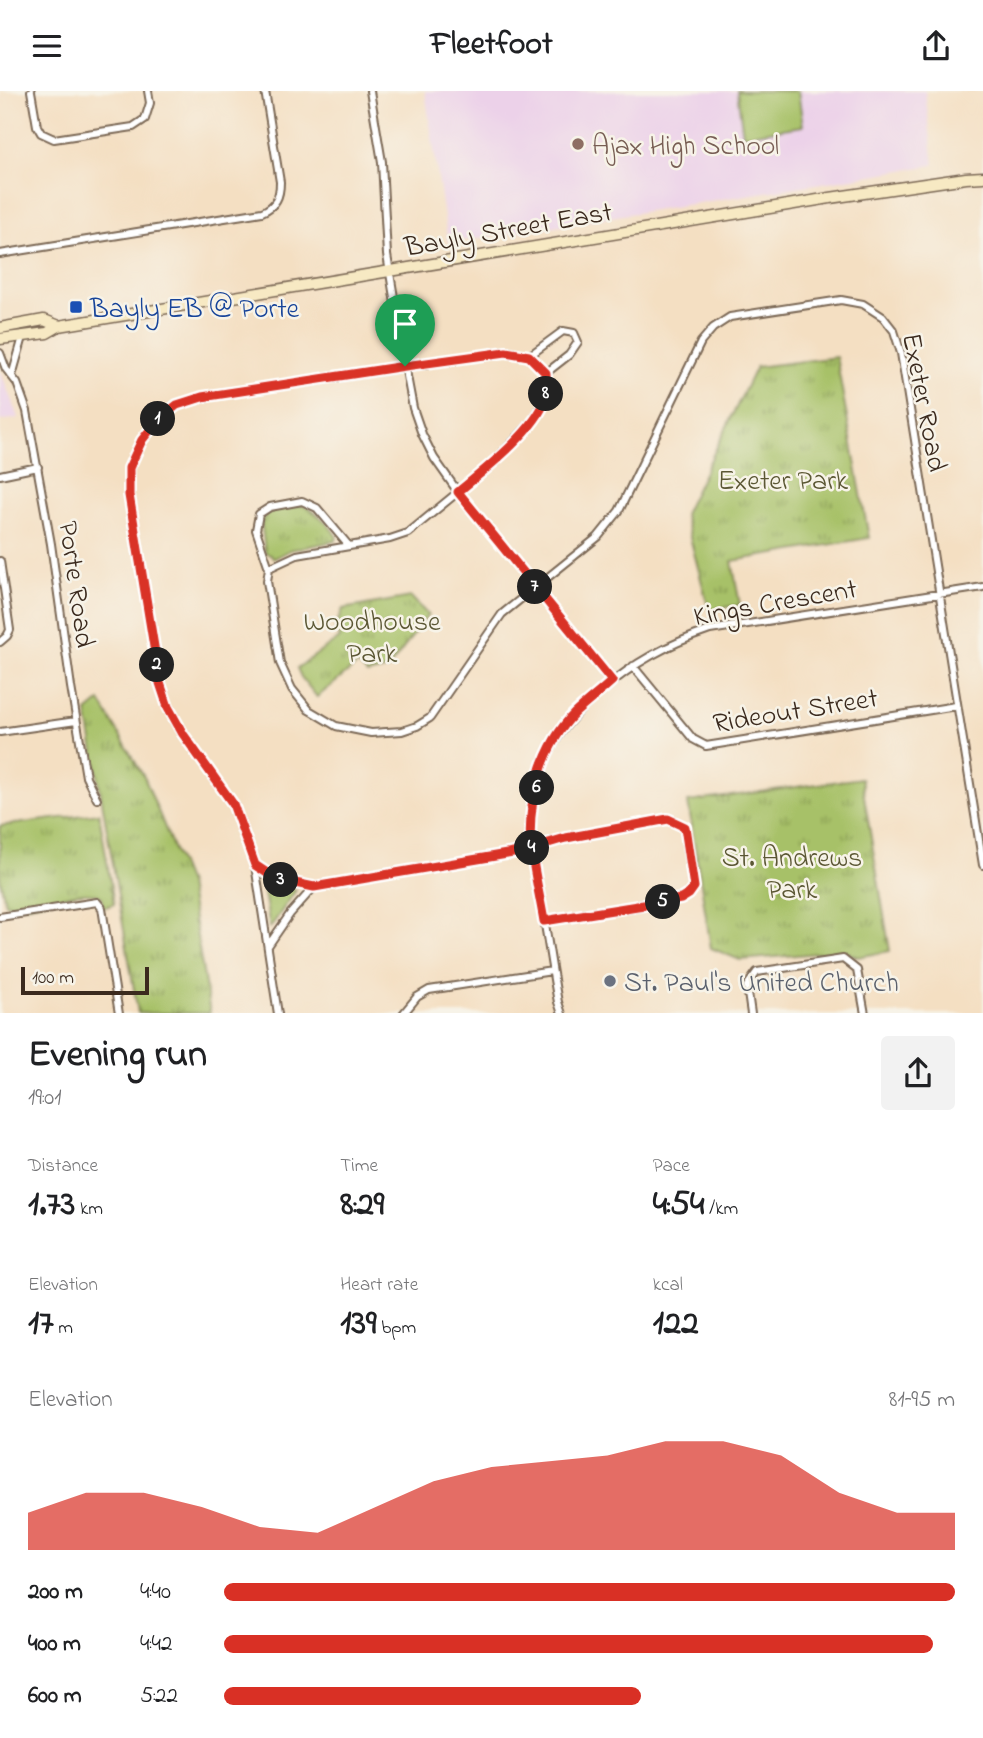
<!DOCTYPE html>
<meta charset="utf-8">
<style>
body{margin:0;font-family:"Indie Flower",sans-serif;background:#f2f2f2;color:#202124;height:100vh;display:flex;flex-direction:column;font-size:26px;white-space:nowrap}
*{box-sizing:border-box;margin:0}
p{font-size:23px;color:#757577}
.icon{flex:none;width:38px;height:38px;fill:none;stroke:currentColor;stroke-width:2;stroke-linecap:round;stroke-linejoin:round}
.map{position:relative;height:922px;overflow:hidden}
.panel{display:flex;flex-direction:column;background:#fff;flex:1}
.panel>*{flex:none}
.scale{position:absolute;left:21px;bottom:18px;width:128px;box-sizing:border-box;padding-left:7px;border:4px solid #3b2a1e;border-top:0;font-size:19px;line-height:24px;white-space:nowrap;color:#3b2a1e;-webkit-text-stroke:5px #f7f3e8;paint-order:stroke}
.pin{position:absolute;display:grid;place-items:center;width:60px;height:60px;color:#fff;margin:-72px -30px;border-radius:50% 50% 50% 0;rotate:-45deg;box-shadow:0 0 7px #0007}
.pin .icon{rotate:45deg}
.km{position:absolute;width:35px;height:35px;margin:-18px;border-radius:50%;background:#222;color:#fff;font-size:19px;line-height:35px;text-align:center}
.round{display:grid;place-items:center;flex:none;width:74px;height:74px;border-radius:7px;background:#f2f2f2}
.head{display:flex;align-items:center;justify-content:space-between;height:119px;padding:0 28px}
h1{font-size:38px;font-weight:800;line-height:52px}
.metrics{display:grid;grid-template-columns:repeat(3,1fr);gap:10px;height:119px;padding:7px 28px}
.metrics div{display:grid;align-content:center}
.metrics b{font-size:35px;font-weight:800}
.metrics small{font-size:19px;font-weight:400}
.metrics p{font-size:19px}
.chart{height:196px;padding:14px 28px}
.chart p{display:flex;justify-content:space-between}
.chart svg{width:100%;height:126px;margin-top:7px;fill:#d93025;opacity:.7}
ul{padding:0 28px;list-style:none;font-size:23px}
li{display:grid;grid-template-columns:112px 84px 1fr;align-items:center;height:52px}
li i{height:18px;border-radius:9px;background:#d93025}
header{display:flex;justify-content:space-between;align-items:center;height:91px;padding:0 28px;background:#fff;font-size:32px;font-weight:800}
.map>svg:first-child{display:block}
</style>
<header><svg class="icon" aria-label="menu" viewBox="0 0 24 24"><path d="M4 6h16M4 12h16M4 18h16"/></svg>Fleetfoot<svg class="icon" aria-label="share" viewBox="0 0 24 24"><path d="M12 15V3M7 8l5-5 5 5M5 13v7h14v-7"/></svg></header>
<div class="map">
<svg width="983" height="923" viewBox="0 0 983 923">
<defs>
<pattern id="park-tufts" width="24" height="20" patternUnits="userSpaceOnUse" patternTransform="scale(1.75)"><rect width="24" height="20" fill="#a7c167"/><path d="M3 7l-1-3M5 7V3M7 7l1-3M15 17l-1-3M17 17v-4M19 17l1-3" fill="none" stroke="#899d54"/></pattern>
</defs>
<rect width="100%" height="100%" fill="#f7f3e8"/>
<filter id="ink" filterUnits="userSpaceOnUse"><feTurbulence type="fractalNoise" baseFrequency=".0143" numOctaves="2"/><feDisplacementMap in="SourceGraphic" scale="14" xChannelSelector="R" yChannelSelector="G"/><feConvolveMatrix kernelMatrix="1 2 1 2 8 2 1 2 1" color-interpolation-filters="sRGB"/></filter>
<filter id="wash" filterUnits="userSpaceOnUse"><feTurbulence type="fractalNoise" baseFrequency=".00686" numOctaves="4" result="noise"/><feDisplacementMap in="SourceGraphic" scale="28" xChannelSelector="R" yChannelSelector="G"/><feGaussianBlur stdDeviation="1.57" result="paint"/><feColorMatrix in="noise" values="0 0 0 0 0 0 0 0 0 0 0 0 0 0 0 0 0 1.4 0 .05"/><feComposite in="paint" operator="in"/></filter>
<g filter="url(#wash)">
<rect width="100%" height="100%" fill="#f4dfc2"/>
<path fill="#ecd1e9" d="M425,0H925L934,74L448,152Z
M0,280L5,292L18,327L0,330Z"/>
<path fill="url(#park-tufts)" stroke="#717642" stroke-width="2" d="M836,266L869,447L732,470L740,514L709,519L684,423L756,276Z
M302,414C315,420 331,434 337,447L335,450L290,459L275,467L265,461L261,429L268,421Z
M411,506L428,524L388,578L367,583L358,573L317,606L301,586L297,577L340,547L335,537L343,518Z
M100,610L145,688L188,793L210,922H138L87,621Z
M861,687L890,860L858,866L842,860L740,869L711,857L688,711Z
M99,722L114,813L102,817V806C76,791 28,825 5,812L0,787V735Z
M264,786L273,792L296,799L270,837L262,790Z"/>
<path fill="#a7c167" stroke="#717642" stroke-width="2" d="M737,0H798L803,35L743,44Z"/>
</g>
<g filter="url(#ink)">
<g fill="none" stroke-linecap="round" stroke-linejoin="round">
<defs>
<path id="street" d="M31,0L37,35L41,42L54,48L133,36L145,28L150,12L148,0
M370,0L382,71L387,164L407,285L413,317L422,343L434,367L458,401L612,590
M0,163L262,121C276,115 280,106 280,91L265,0
M0,262L6,278L17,292L27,320L51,453L71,596L86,686L97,708
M529,265L563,240L574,242L578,251L569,264L546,282
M12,285L23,246
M0,384L38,376
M349,455L317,417L302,410L270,416L259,423L256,439L269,477L267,490L280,572L292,598L309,619L336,635L371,642L402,640L417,635L430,627L502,523L598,446L619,420L701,251L713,237L730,226L841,209L863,213L883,226L894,240L901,262L983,774
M0,470L10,539L7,545L0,551
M269,477L297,464L390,448L408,442L491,374L533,330L545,309L546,282L529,265L506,261L202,306L177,314L158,329L142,349L129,377V404L160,592L168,616L183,643L233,713L255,774L278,923
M633,575L693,648L706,655L956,615
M0,641L76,630
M255,774L276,788L314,796L519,761L566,747L668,728L685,736L694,796L689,803L681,808L544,830
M0,826L97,811L102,817L119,923
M268,855L290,823L314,796
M403,923L417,906L429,899L552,880
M562,923L558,911C552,880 548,848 542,817C538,796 533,775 531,754C528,686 549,644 600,601C635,571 666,554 710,539L983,496
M751,923L747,895L757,881L843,868L857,879L865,923"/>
<path id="secondary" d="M0,237L44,229L59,235
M0,248L47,242L59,235L830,107L966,87L983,86"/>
</defs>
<use href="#street" stroke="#7c6957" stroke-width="10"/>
<use href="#secondary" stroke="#7c6957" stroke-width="13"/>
<use href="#street" stroke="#fff" stroke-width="6"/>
<use href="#secondary" stroke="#f7e9c3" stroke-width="10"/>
</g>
</g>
<g fill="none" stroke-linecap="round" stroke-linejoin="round" filter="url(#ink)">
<defs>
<path id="route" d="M405,275L202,306L177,314L158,329L142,349L129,377V404L160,592L168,616L183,643L233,713L255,774L276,788L314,796L519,761C534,757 550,751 566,747L668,728L685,736L694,796L689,803L681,808L544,830C540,806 534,781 531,756C527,710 542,655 575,622C587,611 600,601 612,590L458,401C482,381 536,339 545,309C548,301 546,290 546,282L529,265L506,261L405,275"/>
</defs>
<use href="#route" stroke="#fff" stroke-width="14"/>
<use href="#route" stroke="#d93025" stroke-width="9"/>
</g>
<circle fill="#8d6e63" stroke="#f7f3e8" stroke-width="2.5" cx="578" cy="53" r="7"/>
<rect fill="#1a4fb4" stroke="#f7f3e8" stroke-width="2.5" x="69" y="209" width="14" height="14" rx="3.5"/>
<circle fill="#6b7280" stroke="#f7f3e8" stroke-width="2.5" cx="610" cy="890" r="7"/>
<g text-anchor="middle" stroke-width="5" stroke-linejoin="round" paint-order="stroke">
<g font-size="28" fill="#785e54" stroke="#f7f3e8" text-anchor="start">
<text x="592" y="63">Ajax High School</text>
</g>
<g font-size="28" fill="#3b2a1e" stroke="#f7f3e8">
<text transform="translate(508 137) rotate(-10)" y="10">Bayly Street East</text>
<text transform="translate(926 311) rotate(79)" y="10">Exeter Road</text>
<text transform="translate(78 493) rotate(82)" y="10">Porte Road</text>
<text transform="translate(775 510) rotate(-10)" y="10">Kings Crescent</text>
<text transform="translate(795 618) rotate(-9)" y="10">Rideout Street</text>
</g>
<g font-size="28" fill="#164399" stroke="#f7f3e8" text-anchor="start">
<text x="90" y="226">Bayly EB @ Porte</text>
</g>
<g font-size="28" fill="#5b5734" stroke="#f7f3e8">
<text x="783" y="398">Exeter Park</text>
<text x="372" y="539">Woodhouse<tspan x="372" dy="32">Park</tspan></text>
<text x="792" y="775">St. Andrews<tspan x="792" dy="32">Park</tspan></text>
</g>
<g font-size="28" fill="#5b616d" stroke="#f7f3e8" text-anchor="start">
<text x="624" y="900">St. Paul's United Church</text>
</g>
</g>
</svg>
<div class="scale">100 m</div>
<div class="pin" style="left:405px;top:275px;background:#1e9e55"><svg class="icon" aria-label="arrive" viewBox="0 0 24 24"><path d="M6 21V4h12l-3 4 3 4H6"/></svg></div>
<b class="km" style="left:158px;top:328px">1</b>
<b class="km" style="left:157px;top:574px">2</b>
<b class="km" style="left:281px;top:789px">3</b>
<b class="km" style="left:532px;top:757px">4</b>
<b class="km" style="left:663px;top:811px">5</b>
<b class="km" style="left:537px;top:697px">6</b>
<b class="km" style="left:535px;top:496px">7</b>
<b class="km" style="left:546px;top:303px">8</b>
</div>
<section class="panel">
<div class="head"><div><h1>Evening run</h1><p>19:01</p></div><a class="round"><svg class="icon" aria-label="share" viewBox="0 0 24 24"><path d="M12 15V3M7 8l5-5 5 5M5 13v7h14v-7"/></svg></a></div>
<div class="metrics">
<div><p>Distance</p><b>1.73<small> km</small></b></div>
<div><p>Time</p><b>8:29</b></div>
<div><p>Pace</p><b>4:54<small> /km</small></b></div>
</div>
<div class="metrics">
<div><p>Elevation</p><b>17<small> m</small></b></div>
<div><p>Heart rate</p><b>139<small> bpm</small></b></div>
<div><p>kcal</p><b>122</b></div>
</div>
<div class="chart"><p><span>Elevation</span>81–95 m</p>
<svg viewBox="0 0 160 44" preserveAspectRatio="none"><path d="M0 44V31L10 24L20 24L30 29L40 36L50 38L60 29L70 20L80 15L90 13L100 11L110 6L120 6L130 11L140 24L150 31L160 31V44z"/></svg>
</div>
<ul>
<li><b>200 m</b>4:40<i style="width:100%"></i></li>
<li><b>400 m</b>4:42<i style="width:97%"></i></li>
<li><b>600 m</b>5:22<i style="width:57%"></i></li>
</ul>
</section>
